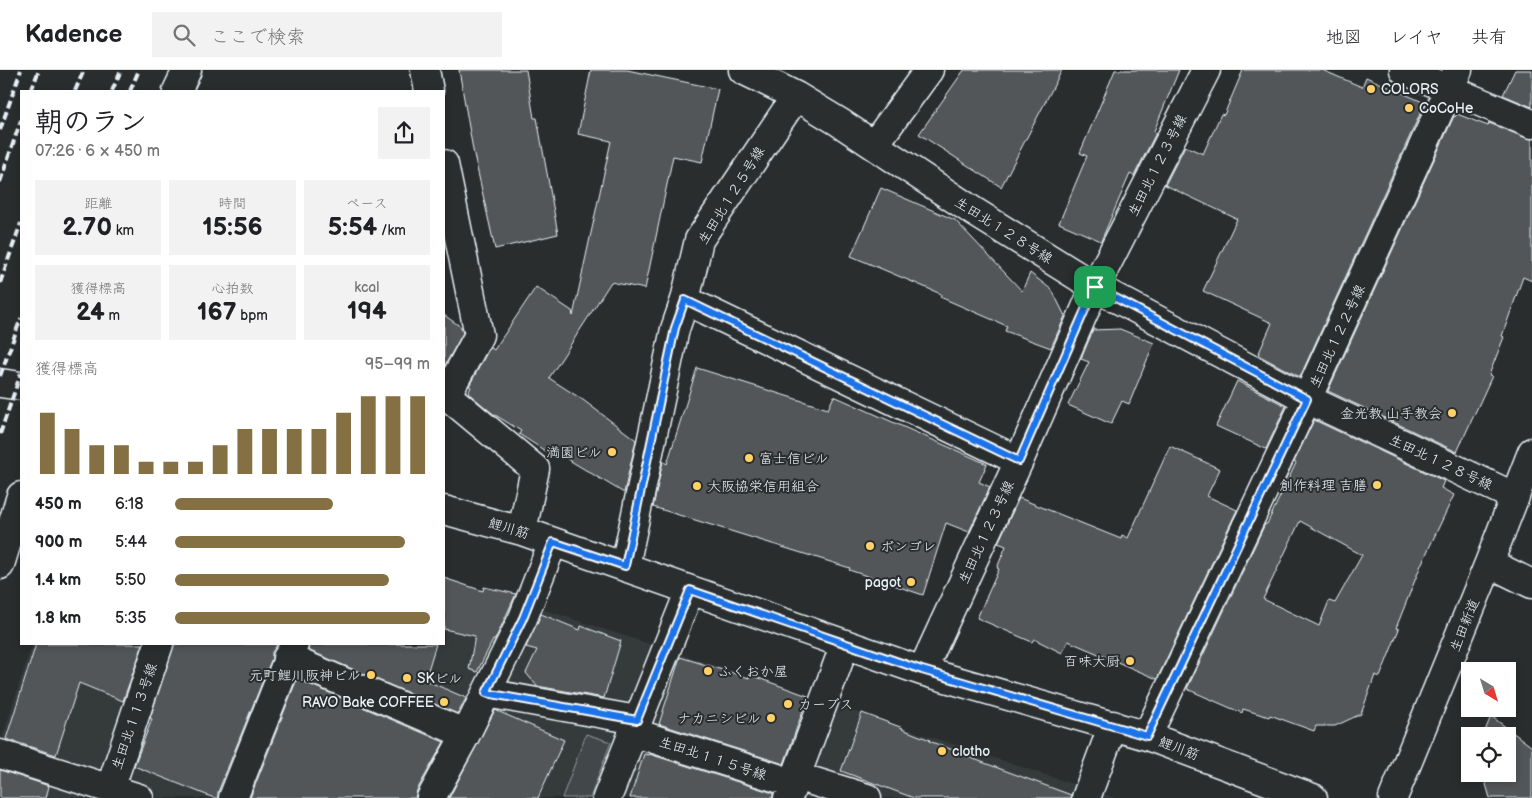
<!DOCTYPE html>
<html lang="ja">
<meta charset="utf-8">
<style>
body{margin:0;font-family:"Balsamiq Sans","Klee One",sans-serif;background:#f2f2f2;color:#202124;height:100vh;display:flex;flex-direction:column;font-size:19px;white-space:nowrap}
*{box-sizing:border-box;margin:0}
p{font-size:16px;color:#757577}
.icon{flex:none;width:28px;height:28px;fill:none;stroke:currentColor;stroke-width:2;stroke-linecap:round;stroke-linejoin:round}
.map{position:relative;flex:1;overflow:hidden}
.details{position:absolute;left:20px;top:20px;width:425px;height:555px;display:flex;flex-direction:column;background:#fff;border-radius:0px;box-shadow:0 2px 8px #0003}
.details>*{flex:none}
.needle{width:32px;rotate:142deg}
.buttons{position:absolute;left:1461px;top:592px;display:grid;gap:10px}
.buttons a{display:grid;place-items:center;width:55px;height:55px;border-radius:0px;background:#fff;box-shadow:0 2px 8px #0003;font-size:25px}
.pin{position:absolute;display:grid;place-items:center;width:42px;height:42px;color:#fff;margin:-21px;border-radius:10px;box-shadow:0 2px 8px #0006}
.round{display:grid;place-items:center;flex:none;width:52px;height:52px;border-radius:0px;background:#f2f2f2}
.headline{display:flex;align-items:center;justify-content:space-between;height:85px;padding:0 15px}
h1{font-size:28px;font-weight:700;line-height:38px}
.metrics{display:grid;grid-template-columns:repeat(3,1fr);gap:8px;height:85px;padding:5px 15px}
.metrics div{display:grid;align-content:center;border-radius:0px;background:#f2f2f2;text-align:center}
.metrics b{font-size:25px;font-weight:700}
.metrics small{font-size:14px;font-weight:400}
.metrics p{font-size:14px}
.chart{height:140px;padding:10px 15px}
.chart p{display:flex;justify-content:space-between}
.chart svg{width:100%;height:90px;margin-top:5px;stroke:#847042;stroke-width:6}
ul{padding:0 15px;list-style:none;font-size:16px}
li{display:grid;grid-template-columns:80px 60px 1fr;align-items:center;height:38px}
li i{height:12px;border-radius:6px;background:#847042}
header{display:flex;align-items:center;gap:30px;box-sizing:border-box;height:70px;padding:0 25px;background:#fff;border-bottom:1px solid #e0e0e0}
header strong{font-size:24px}
nav{display:flex;gap:28px;margin-inline-start:auto;font-size:18px}
.search{width:350px;height:45px;background:#f2f2f2;display:flex;align-items:center;gap:12px;box-sizing:border-box;padding:0 18px;border-radius:0px;color:#757577;font-size:19px}
.map>svg:first-child{display:block}
</style>
<header>
<strong>Kadence</strong>
<div class="search"><svg class="icon" aria-label="search" viewBox="0 0 24 24"><circle cx="10" cy="10" r="6"/><path d="M15 15l6 6"/></svg>ここで検索</div>
<nav><a>地図</a><a>レイヤ</a><a>共有</a></nav>
</header>
<div class="map">
<svg width="1532" height="728" viewBox="0 0 1532 728">
<rect width="100%" height="100%" fill="#2a2d2e"/>
<filter id="ink" filterUnits="userSpaceOnUse"><feTurbulence type="fractalNoise" baseFrequency=".02" numOctaves="2"/><feDisplacementMap in="SourceGraphic" scale="10" xChannelSelector="R" yChannelSelector="G"/><feConvolveMatrix kernelMatrix="1 2 1 2 8 2 1 2 1" color-interpolation-filters="sRGB"/></filter>
<g filter="url(#ink)">
<path fill="#363a3b" d="M444,507L674,582L1115,728H0V675L32,574H444Z"/>
<path fill="#424648" stroke="#959ca0" d="M586,664L611,672L590,728H562Z"/>
<path fill="#535759" stroke="#e8f1f8" fill-rule="evenodd" d="M459,0H526L534,48H537L558,164L495,179L473,80Z
M591,0H627L718,19L702,92L673,86L645,219L611,212L549,308L583,330L636,370L624,423L559,384L556,388L519,364L521,361L492,343L468,323L471,317L469,316L490,277L494,280L536,217L572,241L573,246L611,71L578,64Z
M964,0H1062L1001,117L919,64Z
M1115,0H1179L1154,61L1156,63L1134,106L1130,104L1101,171L1059,153L1087,86L1080,83Z
M1243,0H1322L1362,17L1366,7L1425,33L1300,307L1258,285L1272,253L1203,221L1237,149L1165,115L1185,76L1203,84L1221,44L1224,45Z
M1515,0H1532V37L1503,25Z
M1457,44L1488,56L1489,53L1526,68L1532,69V211L1523,207L1502,266L1504,267L1489,305L1492,306L1457,382L1328,321L1454,46L1455,47Z
M881,118L955,150L1022,221L1030,203L1052,220L1065,246L1051,278L1005,261L1007,256L940,227L941,224L851,186Z
M444,245L461,257L463,263L444,297Z
M1120,259L1154,273L1129,334L1122,331L1111,354L1068,335L1089,292L1081,289L1093,260Z
M697,298L828,339L834,326L987,394L979,412L990,417L969,462L946,453L923,525L849,500L850,498L653,437L663,391L667,394Z
M1237,311L1286,336L1266,379L1216,356Z
M1314,350L1444,411L1441,418L1454,425L1421,495L1396,558L1399,559L1380,607L1375,605L1361,644L1335,656H1316L1314,661L1270,645L1269,647L1243,639L1242,643L1187,619L1265,454H1267L1296,393L1294,392ZM1300,451L1362,485L1335,533L1329,531L1319,556L1263,529Z
M1170,376L1220,399L1207,426L1237,440L1157,609L1068,571L1062,583L1034,569L1032,572L977,548L999,499L997,498L1006,476L998,473L1019,428L1121,469L1122,465L1128,468Z
M444,508L483,521L484,517L516,524L495,570H493L477,602L469,599L475,566L444,559Z
M541,544L580,560L581,556L621,571L604,628L537,616L526,603L537,580L526,577Z
M36,574H143L123,631L79,613L56,685L6,669Z
M174,574H274L277,575L272,582V588L218,722V728H214L134,696L152,649L150,648Z
M309,574H436L425,610L466,628L458,644L308,580Z
M680,587L749,608L750,605L808,626L784,694L659,654Z
M297,609L444,672L417,720L415,728H250Z
M495,640L564,670L538,728H449Z
M862,643L903,658L902,659L930,670L929,671L953,680L952,681L1071,725L1070,728H914L841,701Z
M1491,646L1532,677V728H1490L1483,704H1508V666H1483Z
M644,684L649,685V684L773,723V726L772,728H630Z
M0,700L49,716L46,728H0Z"/>
<g fill="none" stroke-linecap="round" stroke-linejoin="round">
<defs>
<path id="minor" d="M425,0L429,21
M743,0L796,26L839,52L973,141L1095,217L1307,329L1515,427
M1404,0L1532,54
M874,75L929,0
M444,94L479,265L447,324
M685,230L1019,391
M0,313L21,316
M444,323L535,399L522,461
M444,440L522,461L922,601L1147,666L1313,728
M1489,493L1532,514
M625,496L675,259L685,230L699,170L796,26
M287,588L466,664
M922,601L1019,391L1095,217L1206,0
M486,623L637,650
M632,662L793,713
M1147,666L1307,329L1458,0
M0,684L139,728
M796,706L867,728
M110,719L159,574
M233,728L294,574
M431,728L466,664L523,548L553,472
M607,728L690,520
M788,728L845,574
M1086,728L1113,655
M1393,728L1489,493L1532,382"/>
<path id="major" d="M177,21L187,0
M0,495L21,426"/>
</defs>
<use href="#minor" stroke="#e8f1f8" stroke-width="31"/>
<use href="#major" stroke="#e8f1f8" stroke-width="31"/>
<use href="#minor" stroke="#2a2d2e" stroke-width="28"/>
<use href="#major" stroke="#2a2d2e" stroke-width="28"/>
<path stroke="#e8f1f8" stroke-width="4" stroke-dasharray="8 4" stroke-linecap="butt" d="M31,21L39,0
M75,21L84,0
M112,21L121,0
M130,21L139,0
M0,60L21,0
M0,112L21,50
M0,213L21,153
M0,306L21,248
M0,364L21,303"/>
</g>
</g>
<g fill="none" stroke-linecap="round" stroke-linejoin="round" filter="url(#ink)">
<defs>
<path id="route" d="M1095,217L1307,329L1147,666L922,600L690,520L637,650L486,623L523,548L553,472L625,496L675,258L685,230L1019,391Z"/>
</defs>
<use href="#route" stroke="#fff" stroke-width="10"/>
<use href="#route" stroke="#1a73e8" stroke-width="6"/>
</g>
<g fill="#ffd166" stroke="#2a2d2e" stroke-width="2">
<circle cx="1371" cy="19" r="5"/>
<circle cx="1409" cy="38" r="5"/>
<circle cx="1452" cy="343" r="5"/>
<circle cx="612" cy="382" r="5"/>
<circle cx="749" cy="388" r="5"/>
<circle cx="1377" cy="415" r="5"/>
<circle cx="697" cy="416" r="5"/>
<circle cx="870" cy="476" r="5"/>
<circle cx="911" cy="512" r="5"/>
<circle cx="1130" cy="591" r="5"/>
<circle cx="708" cy="601" r="5"/>
<circle cx="371" cy="605" r="5"/>
<circle cx="407" cy="608" r="5"/>
<circle cx="444" cy="632" r="5"/>
<circle cx="788" cy="634" r="5"/>
<circle cx="771" cy="648" r="5"/>
<circle cx="942" cy="681" r="5"/>
</g>
<g text-anchor="middle" stroke-width="4" stroke-linejoin="round" paint-order="stroke">
<g font-size="14" fill="#e8f1f8" stroke="#2a2d2e" text-anchor="start">
<text x="1381" y="24">COLORS</text>
<text x="1419" y="43">CoCoHe</text>
<text x="1442" y="348" text-anchor="end">金光教 山手教会</text>
<text x="602" y="387" text-anchor="end">満園ビル</text>
<text x="759" y="393">富士信ビル</text>
<text x="1367" y="420" text-anchor="end">創作料理 吉膳</text>
<text x="707" y="421">大阪協栄信用組合</text>
<text x="880" y="481">ボンゴレ</text>
<text x="901" y="517" text-anchor="end">pagot</text>
<text x="1120" y="596" text-anchor="end">百味大厨</text>
<text x="718" y="606">ふくおか屋</text>
<text x="361" y="610" text-anchor="end">元町鯉川阪神ビル</text>
<text x="417" y="613">SKビル</text>
<text x="434" y="637" text-anchor="end">RAVO Bake COFFEE</text>
<text x="798" y="639">カーブス</text>
<text x="761" y="653" text-anchor="end">ナカニシビル</text>
<text x="952" y="686">clotho</text>
</g>
<g font-size="14" fill="#e8f1f8" stroke="#2a2d2e">
<text transform="translate(1157 95) rotate(-63)" y="5">生田北１２３号線</text>
<text transform="translate(731 125) rotate(-58)" y="5">生田北１２５号線</text>
<text transform="translate(1004 160) rotate(32)" y="5">生田北１２８号線</text>
<text transform="translate(1337 266) rotate(-65)" y="5">生田北１２２号線</text>
<text transform="translate(1441 392) rotate(25)" y="5">生田北１２８号線</text>
<text transform="translate(509 458) rotate(17)" y="5">鯉川筋</text>
<text transform="translate(986 462) rotate(-65)" y="5">生田北１２３号線</text>
<text transform="translate(1464 555) rotate(-68)" y="5">生田新道</text>
<text transform="translate(134 646) rotate(-71)" y="5">生田北１１３号線</text>
<text transform="translate(1179 678) rotate(21)" y="5">鯉川筋</text>
<text transform="translate(713 688) rotate(18)" y="5">生田北１１５号線</text>
</g>
</g>
</svg>
<div class="buttons">
<a><svg class="needle" viewBox="-14 -14 28 28"><path d="M0-13l5 13h-10z" fill="#e53935"/><path d="M0 13l5-13h-10z" fill="#757577"/></svg></a>
<a><svg class="icon" aria-label="locate" viewBox="0 0 24 24"><circle cx="12" cy="12" r="6"/><path d="M12 2v4M12 18v4M2 12h4M18 12h4"/></svg></a>
</div>
<div class="pin" style="left:1095px;top:217px;background:#1e9e55"><svg class="icon" aria-label="arrive" viewBox="0 0 24 24"><path d="M6 21V4h12l-3 4 3 4H6"/></svg></div>
<section class="details">
<div class="headline"><div><h1>朝のラン</h1><p>07:26 · 6 × 450 m</p></div><a class="round"><svg class="icon" aria-label="share" viewBox="0 0 24 24"><path d="M12 15V3M7 8l5-5 5 5M5 13v7h14v-7"/></svg></a></div>
<div class="metrics">
<div><p>距離</p><b>2.70<small> km</small></b></div>
<div><p>時間</p><b>15:56</b></div>
<div><p>ペース</p><b>5:54<small> /km</small></b></div>
</div>
<div class="metrics">
<div><p>獲得標高</p><b>24<small> m</small></b></div>
<div><p>心拍数</p><b>167<small> bpm</small></b></div>
<div><p>kcal</p><b>194</b></div>
</div>
<div class="chart"><p><span>獲得標高</span>95–99 m</p>
<svg viewBox="0 0 160 44" preserveAspectRatio="none"><path d="M5 44V14M15 44V22M25 44V30M35 44V30M45 44V38M55 44V38M65 44V38M75 44V30M85 44V22M95 44V22M105 44V22M115 44V22M125 44V14M135 44V6M145 44V6M155 44V6"/></svg>
</div>
<ul>
<li><b>450 m</b>6:18<i style="width:62%"></i></li>
<li><b>900 m</b>5:44<i style="width:90%"></i></li>
<li><b>1.4 km</b>5:50<i style="width:84%"></i></li>
<li><b>1.8 km</b>5:35<i style="width:100%"></i></li>
</ul>
</section>
</div>
